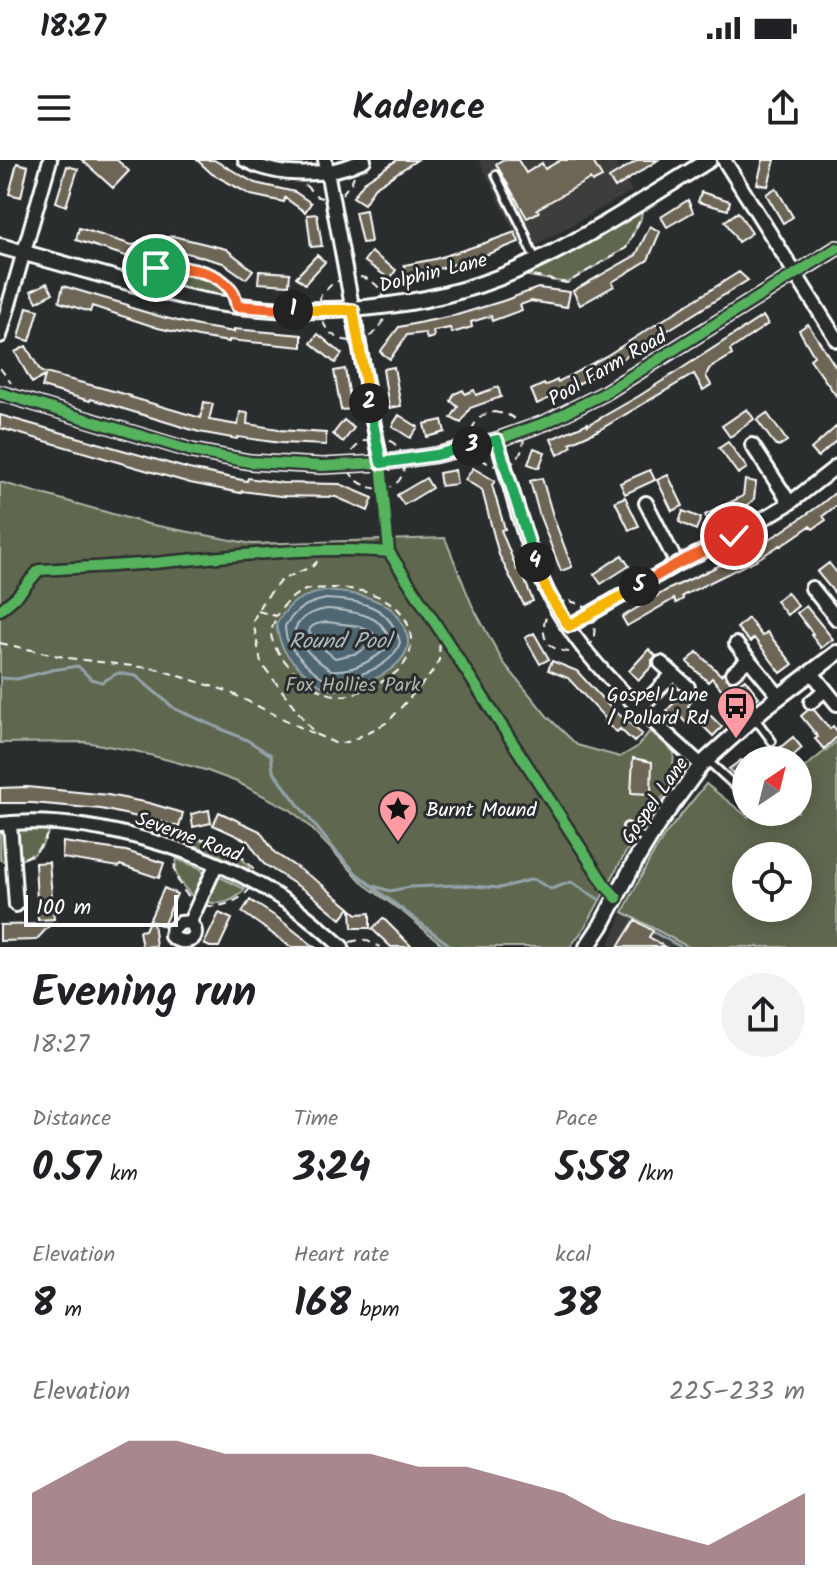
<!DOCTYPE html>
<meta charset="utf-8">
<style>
body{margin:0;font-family:Kalam,sans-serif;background:#f2f2f2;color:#202124;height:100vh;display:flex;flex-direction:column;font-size:30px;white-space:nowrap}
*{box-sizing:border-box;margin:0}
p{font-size:26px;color:#757577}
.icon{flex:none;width:44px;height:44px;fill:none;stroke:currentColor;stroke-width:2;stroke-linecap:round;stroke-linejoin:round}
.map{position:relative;height:787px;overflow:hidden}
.details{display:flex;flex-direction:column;background:#fff;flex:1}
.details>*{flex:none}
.needle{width:52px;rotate:35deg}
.buttons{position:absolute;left:732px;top:586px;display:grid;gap:16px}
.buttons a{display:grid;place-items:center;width:80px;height:80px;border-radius:50%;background:#fff;box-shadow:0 4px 20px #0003;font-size:40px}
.scale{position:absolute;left:24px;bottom:20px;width:154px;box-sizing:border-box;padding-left:8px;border:4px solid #fff;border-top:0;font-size:22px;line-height:28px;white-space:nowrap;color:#fff;-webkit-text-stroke:6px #2a2d2e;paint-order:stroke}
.pin{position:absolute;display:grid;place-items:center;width:68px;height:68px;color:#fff;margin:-34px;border:4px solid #fff;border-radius:50%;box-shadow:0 2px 8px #0007}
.km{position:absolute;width:40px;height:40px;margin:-20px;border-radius:50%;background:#222;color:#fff;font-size:22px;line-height:40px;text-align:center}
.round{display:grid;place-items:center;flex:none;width:84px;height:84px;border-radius:42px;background:#f2f2f2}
.headline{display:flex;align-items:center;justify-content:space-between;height:136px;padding:0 32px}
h1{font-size:44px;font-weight:600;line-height:60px}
.stats{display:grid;grid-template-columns:repeat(3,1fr);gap:12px;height:136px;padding:8px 32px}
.stats div{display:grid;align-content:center}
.stats b{font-size:40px;font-weight:600}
.stats small{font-size:22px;font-weight:400}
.stats p{font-size:22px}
.chart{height:224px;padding:16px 32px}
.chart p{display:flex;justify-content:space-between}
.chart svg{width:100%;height:144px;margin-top:8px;fill:#84575d;opacity:.7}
.status{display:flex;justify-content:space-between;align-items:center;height:56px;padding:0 40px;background:#fff;direction:ltr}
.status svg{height:22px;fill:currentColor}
header{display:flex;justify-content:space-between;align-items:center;height:104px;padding:0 32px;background:#fff;font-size:36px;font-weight:600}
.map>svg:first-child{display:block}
</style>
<div class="status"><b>18:27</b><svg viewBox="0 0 49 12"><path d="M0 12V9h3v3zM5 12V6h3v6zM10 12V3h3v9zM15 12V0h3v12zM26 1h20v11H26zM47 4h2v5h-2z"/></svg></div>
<header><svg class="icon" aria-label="menu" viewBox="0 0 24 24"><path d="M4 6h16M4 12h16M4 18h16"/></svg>Kadence<svg class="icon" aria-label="share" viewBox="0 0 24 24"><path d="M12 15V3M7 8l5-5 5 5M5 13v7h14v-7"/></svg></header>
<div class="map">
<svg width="837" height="787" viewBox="0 0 837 787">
<rect width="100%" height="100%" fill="#2a2d2e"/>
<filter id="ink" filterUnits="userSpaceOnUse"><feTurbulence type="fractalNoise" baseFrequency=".0125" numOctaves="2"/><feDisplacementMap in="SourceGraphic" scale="16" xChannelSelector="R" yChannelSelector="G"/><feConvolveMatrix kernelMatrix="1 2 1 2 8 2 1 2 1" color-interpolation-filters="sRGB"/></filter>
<g filter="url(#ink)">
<path fill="#3e3e3a" d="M479,0H613L632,31L524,92Z
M623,752L680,782L685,787H608Z"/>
<path fill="#5e684f" stroke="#aeb4a7" stroke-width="2" fill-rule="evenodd" d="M643,40L641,59L626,88L567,123L512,113Z
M165,111C189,112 209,115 227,133L228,138L151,120L153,115Z
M0,322L148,364L252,384L445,378L472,445L503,502L547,556L577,585L620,597L637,587L650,571L674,592L673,607L677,618L634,677L586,766L570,787H445L403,752L365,725L311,668L291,650L237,622L205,610L135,591L85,582L0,583Z
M837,581V787H688L623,752L649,701L664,676L706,624L748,657L754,652H798V613ZM746,696H798V748H746Z
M0,667H51L41,687L33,695L13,703L0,700Z
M209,680C227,685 241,693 250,709L249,710L186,681Z
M177,699L200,708L203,711V716L194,738C184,728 171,715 177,699Z
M220,717L245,729C233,743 220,746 203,741L215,720Z"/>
<path fill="#4d6672" stroke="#94a3aa" stroke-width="2" d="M325,431C346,433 367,434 385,445C393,449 397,454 401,462C405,469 409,478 408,485C405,504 380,518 363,523C354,525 342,531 333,530C321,529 311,518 302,510C285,495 280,487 276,464C292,440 298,437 325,431Z"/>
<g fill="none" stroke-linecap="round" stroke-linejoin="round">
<path stroke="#b8c2c7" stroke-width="2" d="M326,439C361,441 389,444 400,482C394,503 371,512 351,517C346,519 338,522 333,521C319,520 291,491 287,479C286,478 285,467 285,466C296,449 306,443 326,439Z
M327,449C351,451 389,454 389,485C375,501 351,512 331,510C317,501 298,487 295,469C302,455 312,452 327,449Z
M327,462L359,466L373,473L376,481L358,493L335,498L315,482L309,472C310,464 320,463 327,462Z"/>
<path stroke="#94a3aa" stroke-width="3" d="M0,518L17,519L52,510L78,506L91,519L102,522L118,513L136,516L175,549L247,580L271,595L273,611L300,647L334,689L357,714L371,725L390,731L410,727L459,725L500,728L533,719L551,729L571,722L600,740
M374,728L452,787
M653,772L681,787"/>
</g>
<path fill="#6d6656" stroke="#fff" stroke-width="2" d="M82,0H117L129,11L113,28Z
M197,0H214L255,23L295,32L311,43L305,52L285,38L284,42L251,35L212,14Z
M397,0H417L374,28L364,44L353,37L364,22Z
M502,0H518L526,13L542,3L545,9L561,0H592L602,17L592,22L590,19L537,49L539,52L527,58L496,4Z
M638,0H658L615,28L609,18Z
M763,0H775L768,26L757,24Z
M17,3L28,6L21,37L9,34Z
M67,6L78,9L66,46L56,42Z
M776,28L793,57L783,63L766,34Z
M701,32L730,41L728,50L698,42Z
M688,40L693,52L667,67L661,57Z
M366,50L371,82L362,83L355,52Z
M738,52L752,73L738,82L725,61Z
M317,54L322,86L311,87L307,55Z
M650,66L660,72L648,100L612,122L614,126L580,145L573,131L636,95Z
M79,68L132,85L173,76L226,89L253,110L246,119L223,103L172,89L132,98L76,80Z
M515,72L519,82L488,94L442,108L406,115L404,105L435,99L482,84Z
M371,92L396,110L390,119L364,101Z
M317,95L325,102L305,124L296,117Z
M259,111L290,113L289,125L258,123Z
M739,112L748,120L609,207L567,230L537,244L531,230L544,224L545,226L557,220L558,222L606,196Z
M47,123L53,133L37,142L31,131Z
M63,126L128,145V147L162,157L198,166L234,172V169L302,175V187L229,180V182L198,177L158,168L92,146L90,152L59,142Z
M538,128L570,132L567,147L531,141L520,145L522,150L492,161L491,156L471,162L472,167L452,173L450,168L433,171L434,177L427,179L425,173L407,175L390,199L380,192L399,167L457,155L503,141Z
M27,147L39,150L30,181L19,178Z
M763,156L768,164L730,190L732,195L709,209L706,216L711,225L703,230L694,214L599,270L570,283L572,286L558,295L551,279L588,263V265L639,236Z
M808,164L837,209V237L810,199L814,196L799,170Z
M318,174L342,194L335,203L311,183Z
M26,186L41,212L121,233L131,236L130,237L201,258L204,242L213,244L209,260L238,265L240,252L248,253L247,264L279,269V270L326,273V285L280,283L238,277L237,279L199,272L91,239L90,241L42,227L45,216L32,223L15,192Z
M394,207L401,246L389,248L383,209Z
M345,209L352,249L341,250L334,211Z
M498,227L501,237L470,248L461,263L451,258L458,247L451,241L454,234L463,230L465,234L474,230L476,235Z
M747,249L754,259L730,277L722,266Z
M767,253L787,281L779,286H776L757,260Z
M0,255L189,309L247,321L248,318L282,323L340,324L373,338L368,351L336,337L280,336L242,331L241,333L190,323L0,268Z
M399,255L418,267L410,278L392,266Z
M344,260L354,268L343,282L333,274Z
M442,260L445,272L427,277L424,264Z
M837,266V280L818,297L811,289Z
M728,282L747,308L738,314L719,288Z
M534,288L545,292L539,308L528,304Z
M473,308L495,321L492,325L505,369L501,370L517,410L520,408L533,441L524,445L499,395L482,330L465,320Z
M455,310L457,324L441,326L439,313Z
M650,310L655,320L625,334L620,323Z
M668,315L683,346L672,351L657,320Z
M426,318L432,328L404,345L397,335Z
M542,318L553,356L572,407L561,411L540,357L530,321Z
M745,320L756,322L754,339L744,349L711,366L705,355L743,336Z
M837,331V345L823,356L826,360L813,369L810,366L781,386L780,385L758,399L682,436L683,439L676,443L674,439L627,466L622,457L667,430L746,393L781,372L820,345Z
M625,337L639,366L629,370L615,341Z
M683,351L701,358L696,370L679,362Z
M622,395L629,406L601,424L594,414Z
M829,403L837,413V436L817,412Z
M787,432L798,446L787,455L776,441Z
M806,446L833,479L821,488L811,475L813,474L797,453Z
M748,458L762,476L767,472L793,504L781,513L754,478L750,482L737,468Z
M534,473L549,499L540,504L525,478Z
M649,489L656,496L652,500V506L639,520L629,511Z
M697,492L721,515L724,512L726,518L734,524L724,532L712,518L708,522L687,502Z
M552,501L577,511L608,545L642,574L634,582L620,569L617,572L604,562L606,559L568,518L548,510Z
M745,519L759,537L748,545L734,527Z
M683,534L692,541L688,546L697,555L687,564L678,554L674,558L667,550Z
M808,550H814L830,569L833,566L837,571V577L824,589L815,579L818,577L801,556Z
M709,554L722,567L713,576L700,563Z
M793,577L802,588L788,600H765Z
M633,598L652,602L651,634L631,633Z
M741,600L746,606V627L729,609Z
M27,627L108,635L149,643L183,653L179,667L142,656V658L101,649L32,643H0V628Z
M209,650L211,663L193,667L191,654Z
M219,652L260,671L275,693L320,723L350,748L341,759L312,735L264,704L248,681L213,665Z
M63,682L126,691L164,703L159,718L120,705L119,707L62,698Z
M49,702L54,759L38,760L35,703Z
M164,728L177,734L163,766L153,762L156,786L142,787L139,771L145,770Z
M250,740L278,758L315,787H291L242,752Z
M351,749L357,754L370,753V768H352Z
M219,753L232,759L219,787H210L204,784Z
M383,758L412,787H391L372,769Z
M635,760L653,771L649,777L665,787H618Z
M51,764L36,780L0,781V765Z"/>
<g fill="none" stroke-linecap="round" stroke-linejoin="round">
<defs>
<path id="service" d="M496,15L525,73L530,88L537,101
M143,125C146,119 147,113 153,109C169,101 208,111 222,121C229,127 233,134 236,142
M754,557L772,581
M707,600L746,636
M627,667L647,680"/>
<path id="minor" d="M245,0C280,19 328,17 364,0
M325,0L381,303
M724,0L837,180
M0,176L50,0
M0,233L192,291L250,302L322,306L381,303L436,295L497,280L547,262L603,234L837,88
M497,280C512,330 524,384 547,431C582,502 644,553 701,605
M752,285L790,343
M646,343L677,404
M812,428L837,459
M569,466L677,404L734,376L790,343L837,306
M736,484L779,536
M661,503L688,527
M733,513L749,499
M812,513L837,544
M811,542L825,530
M640,548L673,514
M10,663L16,745
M0,664C88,654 212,691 285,741C306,754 324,771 342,787
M190,762L180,763L172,770L171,776C183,787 205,780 190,762L216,705"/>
<path id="tertiary" d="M0,86C39,97 78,108 117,119C150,128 183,138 217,143C314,158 423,151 515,111C583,81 645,39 709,0
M587,787L601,766L636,700L656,667L701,605L763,549L837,493"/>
</defs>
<use href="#service" stroke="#fff" stroke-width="12"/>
<use href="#minor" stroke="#fff" stroke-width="18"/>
<use href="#tertiary" stroke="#fff" stroke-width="20"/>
<path stroke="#fff" stroke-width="2" stroke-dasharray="8 6" stroke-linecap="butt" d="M305,25L318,37L322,38
M342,34L351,23L354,16
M533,116L567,123L626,88L641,57
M346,117C352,117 359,116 365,118C403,133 385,189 344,180C336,177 329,174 325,166C320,157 321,145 320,136L332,124Z
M0,208L11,223
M494,252C500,253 507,254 512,257C541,278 511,337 469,287C470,269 475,255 494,252Z
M376,277C409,279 413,320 388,328C374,332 350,322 348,306C346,291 363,279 376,277Z
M327,391L313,406L281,420L261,444L253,461L261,503L315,574L337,584L351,581L388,562L431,514L439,500L440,470
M570,441L582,445L593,452C595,466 597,480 586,491C568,494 541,492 544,466C544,458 550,450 554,443Z
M258,451L276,456C284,445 290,437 303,431C310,428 319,429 327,428C356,427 400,435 409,468C418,500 397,516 370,527C358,533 348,537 335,535C313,533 273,497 271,474C271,469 275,461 276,456
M0,483L68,498L157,509L227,531L314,574
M187,679H216L235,690L255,710C255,711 254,721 254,722C245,741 217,752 198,743C183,735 172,716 175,699C177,690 178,683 187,679Z
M24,698C36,693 41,687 47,675
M350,782L363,779L380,787"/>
<use href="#service" stroke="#2a2d2e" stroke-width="6"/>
<use href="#minor" stroke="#2a2d2e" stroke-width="12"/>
<use href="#tertiary" stroke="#2a2d2e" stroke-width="14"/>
<defs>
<path id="cycleway" d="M0,233L192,291L250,302L322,306L381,303L436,295L497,280L547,262L603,234L837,88
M381,303L389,392L605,725L617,738
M0,450L17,436L39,410C84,407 129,406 174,401C245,395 318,386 389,392"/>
</defs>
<use href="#cycleway" stroke="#2a2d2e" stroke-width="15"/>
<use href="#cycleway" stroke="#56b35d" stroke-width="10"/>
</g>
</g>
<g fill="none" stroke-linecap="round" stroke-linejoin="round" filter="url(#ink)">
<defs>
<path id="split-1" d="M156,108C180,106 219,109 233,133C235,137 236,142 237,146L293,150"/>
<path id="split-2" d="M293,150H353L369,243"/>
<path id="split-3" d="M369,243L381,303L436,295L472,286"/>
<path id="split-4" d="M472,286L497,280L535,402"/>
<path id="split-5" d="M535,402L548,433L569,466L639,426"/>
<path id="split-6" d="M639,426L677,404L734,376"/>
</defs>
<use href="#split-1" stroke="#fff" stroke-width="16"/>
<use href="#split-2" stroke="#fff" stroke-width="16"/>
<use href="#split-3" stroke="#fff" stroke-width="16"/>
<use href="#split-4" stroke="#fff" stroke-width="16"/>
<use href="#split-5" stroke="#fff" stroke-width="16"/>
<use href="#split-6" stroke="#fff" stroke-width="16"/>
<use href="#split-1" stroke="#f0652b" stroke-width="10"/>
<use href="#split-2" stroke="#f5b400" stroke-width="10"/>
<use href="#split-3" stroke="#22a559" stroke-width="10"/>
<use href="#split-4" stroke="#22a559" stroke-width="10"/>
<use href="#split-5" stroke="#f5b400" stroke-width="10"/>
<use href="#split-6" stroke="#f0652b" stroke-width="10"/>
</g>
<defs>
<symbol id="bus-pin" viewBox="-11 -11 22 30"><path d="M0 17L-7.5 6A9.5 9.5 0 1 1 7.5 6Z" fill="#ff9aa2" stroke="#2a2d2e"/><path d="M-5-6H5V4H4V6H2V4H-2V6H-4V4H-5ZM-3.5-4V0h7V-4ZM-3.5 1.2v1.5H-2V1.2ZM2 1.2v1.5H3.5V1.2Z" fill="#111"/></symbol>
<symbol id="sight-pin" viewBox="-11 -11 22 30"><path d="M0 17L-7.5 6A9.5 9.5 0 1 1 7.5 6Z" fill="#ff9aa2" stroke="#2a2d2e"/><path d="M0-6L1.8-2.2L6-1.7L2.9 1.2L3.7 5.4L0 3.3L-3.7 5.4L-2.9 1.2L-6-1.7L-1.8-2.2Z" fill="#111"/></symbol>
</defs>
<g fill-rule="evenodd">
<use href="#bus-pin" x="714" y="524" width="44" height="60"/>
<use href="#sight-pin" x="376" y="627" width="44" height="60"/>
</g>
<g text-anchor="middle" stroke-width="6" stroke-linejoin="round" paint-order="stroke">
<g font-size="20" fill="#fff" stroke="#2a2d2e">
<text transform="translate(433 112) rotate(-14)" y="7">Dolphin Lane</text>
<text transform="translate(607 207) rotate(-30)" y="7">Pool Farm Road</text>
<text transform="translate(654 640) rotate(-55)" y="7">Gospel Lane</text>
<text transform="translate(189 676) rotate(20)" y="7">Severne Road</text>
</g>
<g font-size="20" fill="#aeb4a7" stroke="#2a2d2e">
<text x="353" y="531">Fox Hollies Park</text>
</g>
<g font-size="20" fill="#fff" stroke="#2a2d2e" text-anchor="end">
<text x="708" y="541">Gospel Lane<tspan x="708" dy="23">/ Pollard Rd</tspan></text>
<text x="426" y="656" text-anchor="start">Burnt Mound</text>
</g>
<g font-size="22" font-style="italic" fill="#afbac0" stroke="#2a2d2e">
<text x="340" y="488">Round Pool</text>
</g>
</g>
</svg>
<div class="buttons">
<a><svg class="needle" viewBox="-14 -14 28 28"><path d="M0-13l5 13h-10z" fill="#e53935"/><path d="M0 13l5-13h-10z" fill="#757577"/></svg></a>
<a><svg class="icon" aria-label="locate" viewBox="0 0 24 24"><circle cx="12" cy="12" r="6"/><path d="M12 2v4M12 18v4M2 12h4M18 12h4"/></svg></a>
</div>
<div class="scale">100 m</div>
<div class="pin" style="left:156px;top:108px;background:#1e9e55"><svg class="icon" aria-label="arrive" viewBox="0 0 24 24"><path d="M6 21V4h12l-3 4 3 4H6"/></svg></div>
<div class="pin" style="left:734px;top:376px;background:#d93025"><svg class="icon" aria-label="check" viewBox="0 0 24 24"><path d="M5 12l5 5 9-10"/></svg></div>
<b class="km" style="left:293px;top:150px">1</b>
<b class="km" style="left:369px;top:243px">2</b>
<b class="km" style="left:472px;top:286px">3</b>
<b class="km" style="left:535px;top:402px">4</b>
<b class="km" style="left:639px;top:426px">5</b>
</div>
<section class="details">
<div class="headline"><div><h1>Evening run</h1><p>18:27</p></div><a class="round"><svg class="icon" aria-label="share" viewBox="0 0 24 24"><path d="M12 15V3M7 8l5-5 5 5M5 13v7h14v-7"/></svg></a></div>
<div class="stats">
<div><p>Distance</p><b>0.57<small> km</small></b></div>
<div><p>Time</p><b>3:24</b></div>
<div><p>Pace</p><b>5:58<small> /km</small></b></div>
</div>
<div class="stats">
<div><p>Elevation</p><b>8<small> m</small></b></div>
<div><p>Heart rate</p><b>168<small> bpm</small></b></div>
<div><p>kcal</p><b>38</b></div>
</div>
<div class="chart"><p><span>Elevation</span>225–233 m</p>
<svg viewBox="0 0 160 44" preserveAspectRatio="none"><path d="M0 44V22L10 14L20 6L30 6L40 10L50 10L60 10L70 10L80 14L90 14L100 18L110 22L120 30L130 34L140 38L150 30L160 22V44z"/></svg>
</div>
</section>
